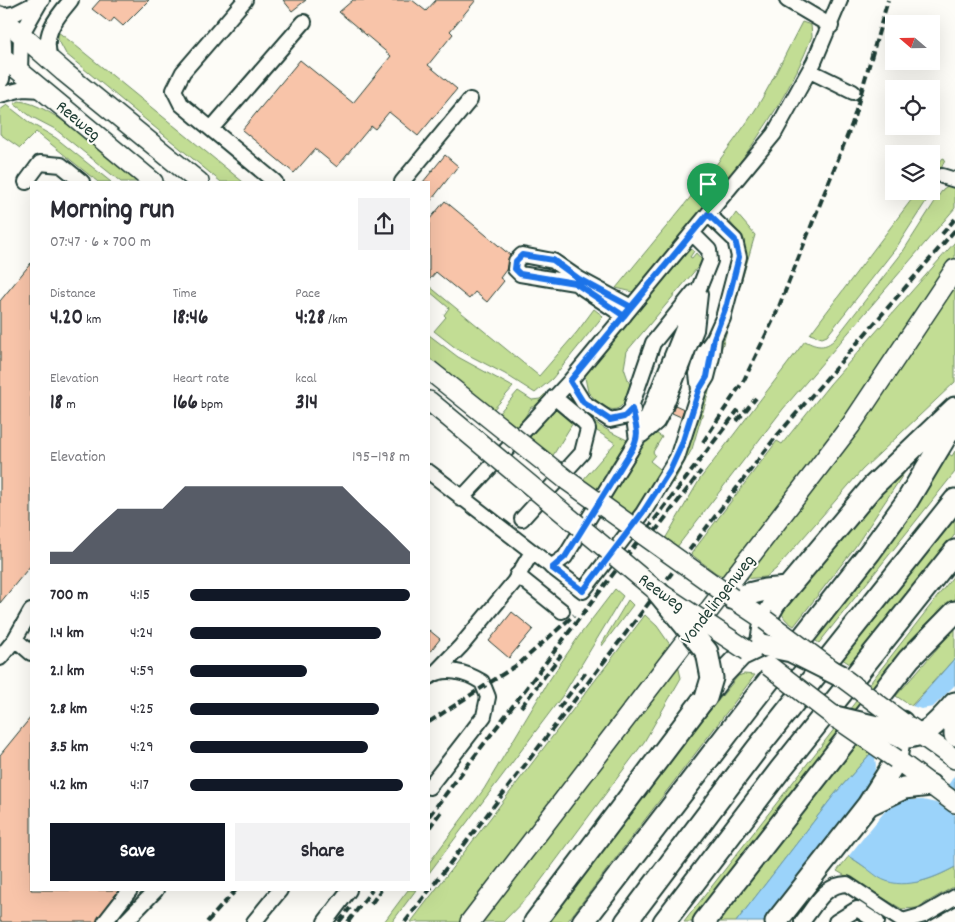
<!DOCTYPE html>
<meta charset="utf-8">
<style>
body{margin:0;font-family:Dekko,sans-serif;background:#f2f2f3;color:#2b2b33;height:100vh;display:flex;flex-direction:column;font-size:19px;white-space:nowrap}
*{box-sizing:border-box;margin:0}
p{font-size:16px;color:#7c7c81}
.icon{flex:none;width:28px;height:28px;fill:none;stroke:currentColor;stroke-width:2;stroke-linecap:round;stroke-linejoin:round}
.map{position:relative;flex:1;overflow:hidden}
.side{position:absolute;left:30px;top:181px;width:400px;height:710px;display:flex;flex-direction:column;background:#fff;border-radius:0px;box-shadow:0 5px 20px #0002}
.side>*{flex:none}
.needle{width:32px;rotate:290deg}
.buttons{position:absolute;left:885px;top:15px;display:grid;gap:10px}
.buttons a{display:grid;place-items:center;width:55px;height:55px;border-radius:0px;background:#fff;box-shadow:0 5px 20px #0002;font-size:25px}
.pin{position:absolute;display:grid;place-items:center;width:42px;height:42px;color:#fff;margin:-51px -21px;border-radius:50% 50% 50% 0;rotate:-45deg;box-shadow:0 0 5px #0007}
.pin .icon{rotate:45deg}
.round{display:grid;place-items:center;flex:none;width:52px;height:52px;border-radius:0px;background:#f2f2f3}
.summary{display:flex;align-items:center;justify-content:space-between;height:85px;padding:0 20px}
h1{font-size:28px;font-weight:700;line-height:38px}
.figures{display:grid;grid-template-columns:repeat(3,1fr);gap:8px;height:85px;padding:5px 20px}
.figures div{display:grid;align-content:center}
.figures b{font-size:21px;font-weight:700}
.figures small{font-size:14px;font-weight:400}
.figures p{font-size:14px}
.chart{height:140px;padding:10px 20px}
.chart p{display:flex;justify-content:space-between}
.chart svg{width:100%;height:90px;margin-top:5px;fill:#111827;opacity:.7}
.cta{display:flex;gap:10px;margin-top:auto;padding:10px 20px}
.cta a{flex:1;height:58px;border-radius:0px;background:#111827;color:#fff;font-size:20px;font-weight:700;line-height:58px;text-align:center}
.cta a+a{background:#f2f2f3;color:#2b2b33}
ul{padding:0 20px;list-style:none;font-size:16px}
li{display:grid;grid-template-columns:80px 60px 1fr;align-items:center;height:38px}
li i{height:12px;border-radius:6px;background:#111827}
.map>svg:first-child{display:block}
</style>
<div class="map">
<svg width="955" height="922" viewBox="0 0 955 922">
<rect width="100%" height="100%" fill="#fdfcf7"/>
<filter id="ink" filterUnits="userSpaceOnUse"><feTurbulence type="fractalNoise" baseFrequency=".02" numOctaves="2"/><feDisplacementMap in="SourceGraphic" scale="10" xChannelSelector="R" yChannelSelector="G"/><feConvolveMatrix kernelMatrix="1 2 1 2 8 2 1 2 1" color-interpolation-filters="sRGB"/></filter>
<g filter="url(#ink)">
<path fill="#c2dd94" stroke="#708d64" d="M802,22L811,25L812,36C776,132 701,209 639,288L633,292L616,288C661,232 709,178 750,118C770,88 785,54 802,22Z
M58,32L70,41L243,182H221L66,54L58,39Z
M19,101C54,104 109,159 137,182H121L55,129L32,117L14,104Z
M7,105L30,123L56,138L111,182H98L36,132L20,148L0,134V110Z
M943,158L945,159L932,192L896,248L827,336L822,338L810,334L918,191H931V173Z
M949,185L955,186V208L783,409L677,547L665,539L700,479L805,341C817,347 825,349 835,339L902,253L943,189Z
M736,213L755,235L692,449L673,483L671,481L683,463L688,447L745,254L744,239L730,222Z
M955,242V260L868,391L725,577L716,573L691,554L777,441L782,444L830,384Z
M691,249L694,251L690,257L692,258L696,253L703,261L627,351L624,368L631,388C620,419 608,413 588,392L584,373L653,289Z
M955,283V382L862,470L776,569L766,577L743,579Z
M429,286L539,376L577,332L594,309L603,316L552,379L535,393L505,374L457,349L434,331L446,317L444,315L449,308L429,291Z
M429,335L458,357L513,387L493,410L429,358Z
M518,391L532,400L540,399L545,394L546,396L536,407H531L517,430L498,414Z
M566,395C581,416 605,430 627,440L626,446L624,445L602,479L605,482L598,492L582,481L615,443L594,429L564,400Z
M556,405L574,421L552,457L527,438Z
M654,432L662,437L653,452L655,455L650,461L660,469V472L633,517L607,498L638,455L636,453L645,435Z
M926,440L855,547L794,626C786,621 780,616 782,605Z
M955,451V472L819,643L813,639L947,453L952,456Z
M955,517V534L953,537L850,664L842,659Z
M955,574V600L697,922H684Z
M615,589L623,596L563,695L429,873V863L484,789L548,682L579,636Z
M628,600L633,605L602,646L601,645Z
M645,615L657,626L673,649L463,922H411Z
M955,628V658L911,706L896,696Z
M678,665L681,678L644,742L534,890L503,922H483Z
M744,674L755,675L567,922H544L624,817L738,676Z
M858,744L871,753L834,795L736,922H717Z
M849,856C889,885 908,893 955,867V886L917,908L902,909L837,871Z
M408,890H416L392,922H384Z"/>
<path fill="#9bd3fa" stroke="#6997ab" d="M955,658V867C933,879 901,892 878,877C867,869 856,859 843,854L767,922H736L834,795Z"/>
<path fill="#fdfcf7" d="M955,685V775L948,785L955,790V815L936,803L923,800H907L886,810L847,858L824,854L770,922H764L871,782L876,766L875,757L869,752L909,705L921,709L933,707Z"/>
<path fill="#f8c4a9" stroke="#1f3d34" d="M100,0H149L123,26L114,18L110,23L92,9Z
M283,0H306L292,11Z
M353,0H412L426,11L436,0H476L450,31L453,34L428,65L457,89L418,136L389,112L375,129L371,126L337,167L315,149L294,173L242,130L300,60L353,103L391,56L339,12Z
M445,155L458,166L429,203V182H423Z
M445,201L510,255L506,270L500,278L504,281L487,302L475,292L469,299L436,272L429,280V220Z
M31,263V565L0,603V301Z
M675,405L684,409L681,417L672,413Z
M512,612L533,629L509,658L489,641Z
M429,630L440,639L429,653Z
M31,717V890H119L96,922H0V755Z"/>
<g fill="none" stroke-linecap="round" stroke-linejoin="round">
<defs>
<path id="minor" d="M245,0L183,72L174,90L181,104L275,182
M787,0L831,26
M51,61C41,35 55,19 71,0
M810,71L853,92
M20,72L21,35L40,2
M0,82L2,79C5,59 5,37 0,17L16,13L42,0
M0,95L23,89L43,90
M211,129L304,22
M942,176L955,180
M26,182L40,163L61,165L82,182
M402,182L470,100
M624,316L575,283L520,274L515,269L516,261L522,255L553,261L579,279L631,307
M570,381L583,402L610,420L624,417L632,409
M699,390L697,374L704,352L714,338L723,318L739,257L735,240L708,214
M642,435L657,422L665,407L696,330L700,294
M637,440L632,404L653,343L694,292
M429,472L583,591L643,513L677,458L699,390L707,377L712,357L714,338
M461,499L570,381L774,134L814,62L840,0
M522,519L582,453L588,429L585,423L554,397
M551,567L565,557L640,435L710,261L709,250L693,234
M517,575L562,611
M15,639L31,653
M0,658L15,639L31,611
M435,673L461,646L514,582L532,552
M429,677C444,666 466,672 482,682L488,697L484,716L429,787
M903,921L924,915L955,897
M105,922L130,890
M125,922L156,890
M254,922L280,890
M325,922L349,890
M802,922C815,906 825,884 847,884L904,922
M836,922L857,909L877,922"/>
<path id="major" d="M0,16L64,72L199,182
M0,55L153,182
M429,401L446,415
M732,598L765,620
M910,727L955,759
M896,759L955,803
M470,922L851,425L955,269"/>
<path id="highway" d="M732,598L765,590L787,588
M762,639L765,620L775,603L873,486L955,408
M955,711V735
M901,737C926,739 940,720 955,703
M868,805L904,788L930,785
M535,922L721,676L741,655L762,645
M583,922L752,702L870,552L907,501L955,421
M626,922L756,750L955,500
M664,922L780,770L955,551
M704,922L909,659L955,612
M776,922L868,805L890,770L896,759L902,722"/>
</defs>
<use href="#minor" stroke="#1f3d34" stroke-width="18"/>
<use href="#major" stroke="#1f3d34" stroke-width="22"/>
<use href="#highway" stroke="#1f3d34" stroke-width="25"/>
<use href="#minor" stroke="#fdfcf7" stroke-width="14"/>
<use href="#major" stroke="#fdfcf7" stroke-width="19"/>
<use href="#highway" stroke="#fdfcf7" stroke-width="21"/>
<path stroke="#1f3d34" stroke-width="4" stroke-dasharray="8 4" stroke-linecap="butt" d="M942,234L955,219
M737,421L756,398
M703,442L744,380L776,314L852,124L888,0
M647,542L701,471
M521,707L561,655
M559,708L586,672
M429,722L520,663L574,615
M429,816L738,410
M429,828L442,810
M371,904L381,890
M207,922L236,890
M339,922L350,908
M348,922L372,890
M405,922L775,438L955,230"/>
<defs>
<path id="major-bridge" d="M429,370L568,481L732,598
M446,415L657,591L748,651
M765,620L902,722
M769,666L835,717L896,759"/>
<path id="highway-bridge" d="M657,591L707,652L712,678L706,698
M762,645L791,651L841,676
M835,717L881,728L901,737"/>
</defs>
<use href="#major-bridge" stroke="#1f3d34" stroke-width="22" stroke-linecap="butt"/>
<use href="#highway-bridge" stroke="#1f3d34" stroke-width="25" stroke-linecap="butt"/>
<use href="#major-bridge" stroke="#fdfcf7" stroke-width="19"/>
<use href="#highway-bridge" stroke="#fdfcf7" stroke-width="21"/>
</g>
</g>
<g fill="none" stroke-linecap="round" stroke-linejoin="round" filter="url(#ink)">
<defs>
<path id="route" d="M708,214L631,307L624,316L575,283L520,274L515,269L516,261L522,255L553,260L579,279L631,307L570,381L583,402L610,420L624,417L632,409C636,428 641,434 631,451L565,557L552,568L583,591L643,512L670,470L682,444L699,390L707,377L714,338L727,304L739,257L735,240L708,214"/>
</defs>
<use href="#route" stroke="#fff" stroke-width="10"/>
<use href="#route" stroke="#1a73e8" stroke-width="6"/>
</g>
<g text-anchor="middle" stroke-width="4" stroke-linejoin="round" paint-order="stroke">
<g font-size="18" fill="#1f3d34" stroke="#fdfcf7">
<text transform="translate(79 120) rotate(40)" y="6">Reeweg</text>
<text transform="translate(662 592) rotate(36)" y="6">Reeweg</text>
<text transform="translate(717 599) rotate(-52)" y="6">Vondelingenweg</text>
</g>
</g>
</svg>
<div class="buttons">
<a><svg class="needle" viewBox="-14 -14 28 28"><path d="M0-13l5 13h-10z" fill="#e53935"/><path d="M0 13l5-13h-10z" fill="#7c7c81"/></svg></a>
<a><svg class="icon" aria-label="locate" viewBox="0 0 24 24"><circle cx="12" cy="12" r="6"/><path d="M12 2v4M12 18v4M2 12h4M18 12h4"/></svg></a>
<a><svg class="icon" aria-label="layers" viewBox="0 0 24 24"><path d="M12 4l9 5-9 5-9-5zM3 14l9 5 9-5"/></svg></a>
</div>
<div class="pin" style="left:708px;top:214px;background:#1e9e55"><svg class="icon" aria-label="arrive" viewBox="0 0 24 24"><path d="M6 21V4h12l-3 4 3 4H6"/></svg></div>
<section class="side">
<div class="summary"><div><h1>Morning run</h1><p>07:47 · 6 × 700 m</p></div><a class="round"><svg class="icon" aria-label="share" viewBox="0 0 24 24"><path d="M12 15V3M7 8l5-5 5 5M5 13v7h14v-7"/></svg></a></div>
<div class="figures">
<div><p>Distance</p><b>4.20<small> km</small></b></div>
<div><p>Time</p><b>18:46</b></div>
<div><p>Pace</p><b>4:28<small> /km</small></b></div>
</div>
<div class="figures">
<div><p>Elevation</p><b>18<small> m</small></b></div>
<div><p>Heart rate</p><b>166<small> bpm</small></b></div>
<div><p>kcal</p><b>314</b></div>
</div>
<div class="chart"><p><span>Elevation</span>195–198 m</p>
<svg viewBox="0 0 160 44" preserveAspectRatio="none"><path d="M0 44V38L10 38L20 27L30 17L40 17L50 17L60 6L70 6L80 6L90 6L100 6L110 6L120 6L130 6L140 17L150 27L160 38V44z"/></svg>
</div>
<ul>
<li><b>700 m</b>4:15<i style="width:100%"></i></li>
<li><b>1.4 km</b>4:24<i style="width:87%"></i></li>
<li><b>2.1 km</b>4:59<i style="width:53%"></i></li>
<li><b>2.8 km</b>4:25<i style="width:86%"></i></li>
<li><b>3.5 km</b>4:29<i style="width:81%"></i></li>
<li><b>4.2 km</b>4:17<i style="width:97%"></i></li>
</ul>
<div class="cta"><a>Save</a><a>Share</a></div>
</section>
</div>
